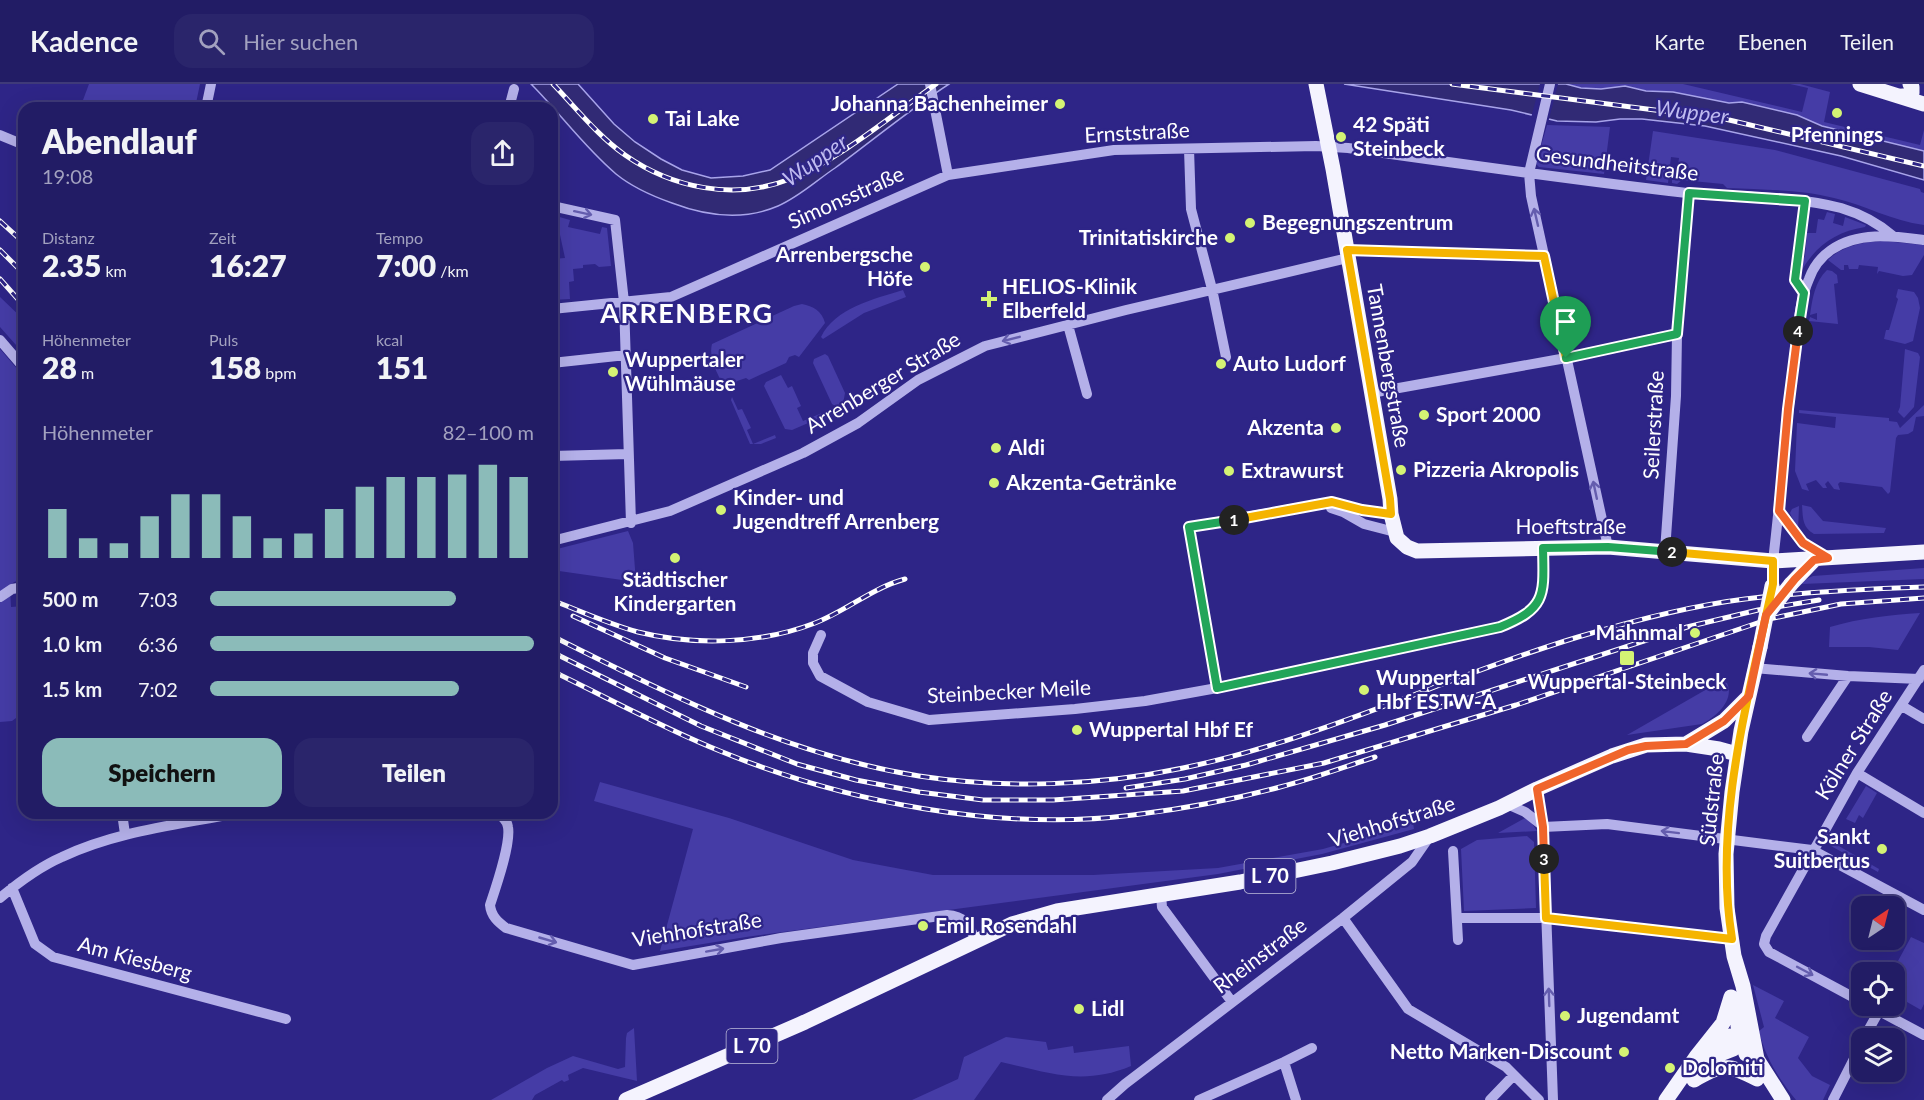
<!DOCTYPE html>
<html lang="de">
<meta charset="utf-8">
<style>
body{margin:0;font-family:Lato,sans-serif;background:#2a256b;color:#f1f3f6;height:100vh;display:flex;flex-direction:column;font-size:22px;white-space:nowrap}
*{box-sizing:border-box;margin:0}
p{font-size:20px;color:#a2a1bf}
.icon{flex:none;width:33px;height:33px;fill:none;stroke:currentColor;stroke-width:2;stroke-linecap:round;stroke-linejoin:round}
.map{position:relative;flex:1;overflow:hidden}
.side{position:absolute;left:18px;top:18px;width:540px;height:717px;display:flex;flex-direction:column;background:#221c65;border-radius:18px;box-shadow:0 6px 24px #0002,0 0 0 2px #3f3a79}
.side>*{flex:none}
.needle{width:39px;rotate:35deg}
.tools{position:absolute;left:1851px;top:812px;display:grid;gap:12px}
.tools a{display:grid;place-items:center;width:54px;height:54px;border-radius:12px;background:#221c65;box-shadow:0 6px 24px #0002,0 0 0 2px #3f3a79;font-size:30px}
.pin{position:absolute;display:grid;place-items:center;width:51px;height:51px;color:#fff;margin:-62px -26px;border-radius:50% 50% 50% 0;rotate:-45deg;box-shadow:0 0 6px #0007}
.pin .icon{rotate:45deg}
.km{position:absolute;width:30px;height:30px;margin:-15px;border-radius:50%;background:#222;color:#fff;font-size:16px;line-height:30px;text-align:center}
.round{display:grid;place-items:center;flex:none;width:63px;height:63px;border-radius:18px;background:#2a256b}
.overview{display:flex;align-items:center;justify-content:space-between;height:102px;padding:0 24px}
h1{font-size:33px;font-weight:800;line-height:45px}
.stats{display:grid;grid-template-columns:repeat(3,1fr);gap:9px;height:102px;padding:6px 24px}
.stats div{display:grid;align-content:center}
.stats b{font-size:30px;font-weight:800}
.stats small{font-size:16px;font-weight:400}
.stats p{font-size:16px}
.chart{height:168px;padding:12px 24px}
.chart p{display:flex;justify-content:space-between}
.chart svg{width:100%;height:108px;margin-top:6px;stroke:#8bbbb9;stroke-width:6}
.button{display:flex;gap:12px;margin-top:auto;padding:12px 24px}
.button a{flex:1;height:69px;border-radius:18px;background:#8bbbb9;color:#111;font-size:24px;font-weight:800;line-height:69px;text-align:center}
.button a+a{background:#2a256b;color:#f1f3f6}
ul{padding:0 24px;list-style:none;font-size:20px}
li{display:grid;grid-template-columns:96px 72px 1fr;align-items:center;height:45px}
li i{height:15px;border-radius:8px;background:#8bbbb9}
header{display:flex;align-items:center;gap:36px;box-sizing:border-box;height:84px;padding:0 30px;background:#221c65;border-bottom:2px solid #3f3a79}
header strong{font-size:28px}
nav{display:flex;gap:33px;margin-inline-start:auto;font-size:21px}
.search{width:420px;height:54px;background:#2a256b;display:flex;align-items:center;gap:15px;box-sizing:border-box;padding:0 21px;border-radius:18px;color:#a2a1bf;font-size:22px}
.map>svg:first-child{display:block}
</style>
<header>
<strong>Kadence</strong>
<div class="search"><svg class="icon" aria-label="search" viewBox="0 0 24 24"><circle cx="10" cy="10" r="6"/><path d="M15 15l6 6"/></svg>Hier suchen</div>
<nav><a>Karte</a><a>Ebenen</a><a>Teilen</a></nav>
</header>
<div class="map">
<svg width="1924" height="1016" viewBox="0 0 1924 1016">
<rect width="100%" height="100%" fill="#2e2587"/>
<path fill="#453ca6" d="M89,0H200L195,24H80Z
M1566,0H1683L1802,28L1808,4L1790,0H1800L1830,8L1824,38L1920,61L1924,46V67L1822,42L1797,31L1742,18L1729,19L1673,8L1646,7L1625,2L1601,5L1581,4Z
M1547,41L1610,43L1604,90L1539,83L1536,80Z
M1653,47L1775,66L1920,105L1921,108L1924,109V141C1892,137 1865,121 1834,114C1800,105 1763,106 1727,104L1723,100L1682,96L1677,100L1672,99V96H1676L1679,74L1671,73L1668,99L1646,96Z
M1827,128L1835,130L1833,139L1843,142L1845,133L1866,141L1865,143C1834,148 1814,163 1799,191V184L1805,172L1807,149H1816L1818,135L1824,136Z
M556,132L570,136L568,143L600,150L602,143L607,144L611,182L599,183L595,180L583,181V184L573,185L574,197L569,198L570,215L552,216V175L565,174Z
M1884,157L1924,161V171L1912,191L1903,192L1879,187L1877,190L1878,183L1859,181L1858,185H1849L1848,181H1844V186H1841L1828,176C1843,161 1864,158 1884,157Z
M1827,186L1832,187L1837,191L1838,199L1834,200L1838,240L1809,237L1810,233L1817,236V229L1810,231C1812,216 1815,197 1827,186Z
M1898,205L1914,208L1918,214L1920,224L1913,257L1905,260L1884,255L1886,246H1889L1898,215L1896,213Z
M903,206L906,213L864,229L823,255L821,253C835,224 874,215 903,206Z
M0,213L24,236V270L0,243Z
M802,220C813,222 822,227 825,239L799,273L795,271L789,273L786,279L749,296L746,294L737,297V302L729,306L725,305C719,292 708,275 712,260L794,222Z
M0,265L24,293V495L14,498L10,502L11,523L24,522V628L12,637L0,638Z
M1905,265L1918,269L1920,273L1914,323L1904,334L1898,328L1900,323Z
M825,270L828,272L845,309L843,320L837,323L832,320L813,279L814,275Z
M781,291L788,304L792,302L801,322L797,324L803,337L829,326V330L792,346L785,345L764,302L766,298Z
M732,313L738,326L742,325L751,344L747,346L753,360L775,351L776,354L761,360H750L731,316Z
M1924,321V332L1916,333L1913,347L1908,350L1898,351L1896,354L1890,408L1888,410L1882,403L1840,398L1838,400L1840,406L1834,405L1828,397L1825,400L1827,404H1823L1816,396L1806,400L1809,407L1802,405L1795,387L1797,339L1835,344L1836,333L1799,329V326L1889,334V337L1897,338L1900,344Z
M1802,421L1811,423L1823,437L1886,444L1884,449L1814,450C1802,443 1803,434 1802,421Z
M1799,422L1798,447L1790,429L1792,425Z
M628,447L633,459L636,498L552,486L553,466Z
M1924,484V495L1802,500L1804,496L1813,492Z
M1920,529L1898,566L1869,563H1829L1830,543C1860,534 1890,531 1920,529Z
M1721,597L1727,599C1735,616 1716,633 1702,640L1627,651Z
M600,698L729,734L853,776L933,791H1093L1218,784L1323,765L1413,739L1414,745L1322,770L1218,790L746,853L660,867L693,745L594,717Z
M1866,702L1877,709L1863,734L1859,731L1855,739L1846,735Z
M1525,734L1531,738L1537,747L1498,749Z
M1840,747L1844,750L1837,761L1879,785L1878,788L1831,762Z
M1527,752L1534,758L1536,824L1464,827L1461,765L1477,756Z
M1911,853L1924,859V920L1921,926L1900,914L1894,924L1889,921H1894V888H1892Z
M1753,901L1784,917L1775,934L1809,953L1798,974L1812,992L1830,1001L1823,1016H1796C1779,995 1765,973 1759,947L1764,943Z
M634,944L637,997L583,984L568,991L569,996L564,998L562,996L535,1011L532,1016H491L547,984L573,972L618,985L625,983L626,954L627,949Z
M1006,953L1046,958L1048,966L1073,962L1074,969L1129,962L1131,982C1083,1002 1050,989 1001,978L974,1016H912L958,995L964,973Z"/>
<path fill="#312a75" stroke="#a8a4ea" stroke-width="1.5" d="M531,0H578L614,40L635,58L661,75L682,86L711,94L743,92L770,86L898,0H949C909,26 873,56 835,84C817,96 799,113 778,122C743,137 706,132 672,119C652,112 632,103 616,90C584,63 560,29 531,0Z
M1344,0H1566L1581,4L1601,5L1625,2L1646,7L1673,8L1729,19L1742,18L1797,31L1822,42L1924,67V96L1841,72L1705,42L1642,35H1620L1596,38L1557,37L1511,26Z"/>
<path fill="#2e2587" d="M1540,0H1558L1548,39L1531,34Z"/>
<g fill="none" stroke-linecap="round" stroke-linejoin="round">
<path stroke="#b4b0e9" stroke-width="10" d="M930,0L948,91
M1550,0L1529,89L1531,112L1608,463
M206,24L211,0
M509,24L514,5
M0,51L24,61
M1189,65L1191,125L1212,205L1226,273
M552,122L615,136L624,218L631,439
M1347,166L1544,172
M1804,209L1795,196L1805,117
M552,225L671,213L948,91L1114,66L1316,62L1348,64C1461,80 1574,96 1687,109C1738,114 1791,111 1841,124C1861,130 1877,138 1893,152
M1068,241L1087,310
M0,256L24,284
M552,279L626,271
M1371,309L1566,274L1677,250
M552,372L628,370
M1331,424L1343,428L1364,440L1395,448
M1779,427L1803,459L1828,474
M552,457L670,427L771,383L803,369L858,339L918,296L985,262L1126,226L1348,174
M1665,467L1676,312L1677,250L1689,109
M1773,477C1781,410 1786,343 1794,276C1798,249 1798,220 1809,195C1813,184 1821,173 1831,166C1858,147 1893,152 1924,156
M0,513L12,505L24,503
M821,551L813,569V579L820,592L868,618L929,636L1075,625L1145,617L1217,604L1500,543C1547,524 1544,511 1543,464
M1754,584L1848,592L1919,595
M1217,604L1189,443L1332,418L1362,426L1391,430
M1902,622L1924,635
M1807,653L1848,592
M1857,689L1924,729
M1537,705L1543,743L1553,1016
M1507,720L1525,728L1543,742
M122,729L125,750
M496,729C502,732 507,736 508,743C511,760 496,803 490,821C491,832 498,838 506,844L633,881L781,854L947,831C966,832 969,842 976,857
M1543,743L1607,740L1812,766L1924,826
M1453,767L1458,856
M12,804L35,860L53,873L286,935
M1161,811L1162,823L1232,918
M0,814C19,798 39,783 62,773C117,747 178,741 237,729
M1343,834L1408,925L1506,983L1539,1016
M1458,834H1546L1732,855
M1862,918L1769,868L1764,860L1766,852L1857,689L1924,586
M1868,921L1924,951
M1864,954L1879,927
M1284,978L1296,1016
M1107,1016L1125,1000L1343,834L1412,778L1430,752
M1199,1016L1284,978L1312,964
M1490,1016L1514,991
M1833,1016L1862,959"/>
<path stroke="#f4f3fe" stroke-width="15" d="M1316,0L1333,85L1390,415L1391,430L1397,454L1407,463L1417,467L1608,463L1773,477L1924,468
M1860,0L1924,20
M1902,12H1907L1912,9V3L1910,0
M1791,500L1814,476
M1760,563L1741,647L1732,708L1726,770L1727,824L1734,872L1743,902L1757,975L1783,1016
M1686,660L1724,637L1749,612
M1736,917L1738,942L1746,970
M1705,965L1730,952L1749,960
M1691,989L1710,974L1733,965L1746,950
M1694,996C1722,979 1729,980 1757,995
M626,1016L805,938L1012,840L1057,827L1240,798L1332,779L1400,762L1430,752L1499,724L1537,705L1612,672L1646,661L1686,660L1719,665L1737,670
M1666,1016L1696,973L1723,939L1731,913"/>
<defs>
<path id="rail" d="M553,0C576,24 598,52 625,71C672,104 734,117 790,95C839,76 892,31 936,0
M1452,0L1725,35L1924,82
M0,137L24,159
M0,166L24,190
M0,195L24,222
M552,516C580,527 609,540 638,548C694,562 761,560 815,539C846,527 872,504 905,495
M573,532L665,574L746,603
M552,552C670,611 787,671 919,692C1005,705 1098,702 1183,684C1319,656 1445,593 1578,553C1632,537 1689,522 1745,515C1804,508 1864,505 1924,503
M552,568L701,642L797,680L856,696L919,708L983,716H1053L1183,707L1324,679L1516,621L1769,535L1841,520L1924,514
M552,587C608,614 663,644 720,667C844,718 999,748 1133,731C1182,725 1232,716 1280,703C1312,695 1344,683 1375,673
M1126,704L1185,695L1246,681L1385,641L1687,543L1758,526L1819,516"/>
</defs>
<use href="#rail" stroke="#fff" stroke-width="5"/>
<use href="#rail" stroke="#2e2587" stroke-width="3" stroke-dasharray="9" stroke-linecap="butt"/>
<path stroke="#f4f3fe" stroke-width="15" d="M1768,529L1791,500
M1760,563L1772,502"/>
</g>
<defs><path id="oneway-shaft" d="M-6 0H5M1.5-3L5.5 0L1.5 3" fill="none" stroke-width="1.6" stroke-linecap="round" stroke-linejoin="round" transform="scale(1.5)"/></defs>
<g stroke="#645dae">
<use href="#oneway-shaft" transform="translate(583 129) rotate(12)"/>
<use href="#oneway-shaft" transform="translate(1536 133) rotate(-103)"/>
<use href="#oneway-shaft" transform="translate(1011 255) rotate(166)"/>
<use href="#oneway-shaft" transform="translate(1595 406) rotate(-102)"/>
<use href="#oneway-shaft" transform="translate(1818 590) rotate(-175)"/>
<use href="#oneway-shaft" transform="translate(1670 748) rotate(-173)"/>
<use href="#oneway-shaft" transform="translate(548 856) rotate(16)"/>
<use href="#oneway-shaft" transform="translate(715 866) rotate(-10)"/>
<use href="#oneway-shaft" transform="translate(1805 887) rotate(28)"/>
<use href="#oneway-shaft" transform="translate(1549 913) rotate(-92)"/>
</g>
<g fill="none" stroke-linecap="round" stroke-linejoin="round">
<defs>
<path id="split-1" d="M1234,436L1332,418L1362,426L1391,430L1390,415L1347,166L1544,172L1566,274"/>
<path id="split-2" d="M1234,436L1189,443L1217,604L1500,543C1547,524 1544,511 1543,464L1608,463L1672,468"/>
<path id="split-3" d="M1544,775L1546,834L1732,855C1713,736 1748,616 1773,500V477L1672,468"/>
<path id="split-4" d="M1544,775L1543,743L1537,705L1628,666L1646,662L1686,660L1724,637L1749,612L1766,531L1795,495L1814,476L1828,474L1803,459L1779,427L1788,325L1798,247"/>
<path id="split-5" d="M1566,274L1677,250L1689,109L1805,117L1795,196L1804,209L1798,247"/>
</defs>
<use href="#split-1" stroke="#fff" stroke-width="12"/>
<use href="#split-2" stroke="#fff" stroke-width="12"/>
<use href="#split-3" stroke="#fff" stroke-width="12"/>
<use href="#split-4" stroke="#fff" stroke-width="12"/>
<use href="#split-5" stroke="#fff" stroke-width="12"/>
<use href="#split-1" stroke="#f5b400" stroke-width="8"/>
<use href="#split-2" stroke="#22a559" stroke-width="8"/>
<use href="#split-3" stroke="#f5b400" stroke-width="8"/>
<use href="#split-4" stroke="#f0652b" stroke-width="8"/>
<use href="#split-5" stroke="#22a559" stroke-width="8"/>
</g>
<g fill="#d4f374" stroke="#2e2587" stroke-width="2">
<circle cx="1060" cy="20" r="6"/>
<circle cx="1837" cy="29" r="6"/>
<circle cx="653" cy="35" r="6"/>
<circle cx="1341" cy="53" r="6"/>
<circle cx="1250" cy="139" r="6"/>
<circle cx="1230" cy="154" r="6"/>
<circle cx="925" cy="183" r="6"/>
<path d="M986 206h6v6h6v6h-6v6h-6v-6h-6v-6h6z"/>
<circle cx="1221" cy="280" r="6"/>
<circle cx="613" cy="288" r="6"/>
<circle cx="1424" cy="331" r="6"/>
<circle cx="1336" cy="344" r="6"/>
<circle cx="996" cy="364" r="6"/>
<circle cx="1401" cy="386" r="6"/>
<circle cx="1229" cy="387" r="6"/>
<circle cx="994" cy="399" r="6"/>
<circle cx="721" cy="426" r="6"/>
<circle cx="675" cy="474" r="6"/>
<circle cx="1695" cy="549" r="6"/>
<rect x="1619" y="566" width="16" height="16" rx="3"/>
<circle cx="1364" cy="606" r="6"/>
<circle cx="1077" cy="646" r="6"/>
<circle cx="1882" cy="765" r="6"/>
<circle cx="923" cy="842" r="6"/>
<circle cx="1079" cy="925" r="6"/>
<circle cx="1565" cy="932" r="6"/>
<circle cx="1624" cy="968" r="6"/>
<circle cx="1670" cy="984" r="6"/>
</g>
<g text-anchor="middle" stroke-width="4.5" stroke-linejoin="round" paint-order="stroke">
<g fill="#2e2587" stroke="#c0bedb" stroke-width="1.5">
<rect x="1244.5" y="775" width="51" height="34" rx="4.5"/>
<rect x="726.5" y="945" width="51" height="34" rx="4.5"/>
</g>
<g font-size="20" font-weight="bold" fill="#fff">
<text x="1270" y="799">L 70</text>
<text x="752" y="969">L 70</text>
</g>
<g font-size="21" font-weight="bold" fill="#fff" stroke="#2e2587" text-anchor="start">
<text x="1048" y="27" text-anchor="end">Johanna Bachenheimer</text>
<text x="665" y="42">Tai Lake</text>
<text x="1353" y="48">42 Späti<tspan x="1353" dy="24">Steinbeck</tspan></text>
<text x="1837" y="58" text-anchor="middle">Pfennings</text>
<text x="1262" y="146">Begegnungszentrum</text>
<text x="1218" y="161" text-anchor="end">Trinitatiskirche</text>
<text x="913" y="178" text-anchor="end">Arrenbergsche<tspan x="913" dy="24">Höfe</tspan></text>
<text x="1002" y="210">HELIOS-Klinik<tspan x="1002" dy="24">Elberfeld</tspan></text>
<text x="625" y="283">Wuppertaler<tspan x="625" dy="24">Wühlmäuse</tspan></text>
<text x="1233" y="287">Auto Ludorf</text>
<text x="1436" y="338">Sport 2000</text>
<text x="1324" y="351" text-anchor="end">Akzenta</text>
<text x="1008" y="371">Aldi</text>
<text x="1413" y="393">Pizzeria Akropolis</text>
<text x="1241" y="394">Extrawurst</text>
<text x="1006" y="406">Akzenta-Getränke</text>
<text x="733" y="421">Kinder- und<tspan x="733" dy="24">Jugendtreff Arrenberg</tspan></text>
<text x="675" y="503" text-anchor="middle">Städtischer<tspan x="675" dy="24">Kindergarten</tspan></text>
<text x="1683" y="556" text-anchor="end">Mahnmal</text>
<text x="1376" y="601">Wuppertal<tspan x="1376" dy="24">Hbf ESTW-A</tspan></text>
<text x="1627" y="605" text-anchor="middle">Wuppertal-Steinbeck</text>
<text x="1089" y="653">Wuppertal Hbf Ef</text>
<text x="1870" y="760" text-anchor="end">Sankt<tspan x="1870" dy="24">Suitbertus</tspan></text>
<text x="935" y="849">Emil Rosendahl</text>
<text x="1091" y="932">Lidl</text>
<text x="1577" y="939">Jugendamt</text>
<text x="1612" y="975" text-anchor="end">Netto Marken-Discount</text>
<text x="1682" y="991">Dolomiti</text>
</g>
<g font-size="21" fill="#fff" stroke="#2e2587">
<text transform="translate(1137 49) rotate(-3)" y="7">Ernststraße</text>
<text transform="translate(1617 80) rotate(7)" y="7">Gesundheitstraße</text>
<text transform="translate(846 114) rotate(-24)" y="7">Simonsstraße</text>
<text transform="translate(1388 282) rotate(80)" y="7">Tannenbergstraße</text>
<text transform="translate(883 299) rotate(-31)" y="7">Arrenberger Straße</text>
<text transform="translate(1654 341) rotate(-87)" y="7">Seilerstraße</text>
<text x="1571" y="450">Hoeftstraße</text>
<text transform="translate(1009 608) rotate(-3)" y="7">Steinbecker Meile</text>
<text transform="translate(1854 661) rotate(-58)" y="7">Kölner Straße</text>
<text transform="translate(1712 716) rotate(-84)" y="7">Südstraße</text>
<text transform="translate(1392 738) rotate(-17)" y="7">Viehhofstraße</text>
<text transform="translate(697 846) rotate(-9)" y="7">Viehhofstraße</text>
<text transform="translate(1260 872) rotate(-37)" y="7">Rheinstraße</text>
<text transform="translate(135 875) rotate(15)" y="7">Am Kiesberg</text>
</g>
<g font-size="22" font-style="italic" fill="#bfbbf0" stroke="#2e2587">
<text transform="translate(1692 28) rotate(7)" y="8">Wupper</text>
<text transform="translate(815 76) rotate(-35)" y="8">Wupper</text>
</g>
<g font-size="27" font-weight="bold" letter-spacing="1.5" fill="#fff" stroke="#2e2587">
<text x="687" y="239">ARRENBERG</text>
</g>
</g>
</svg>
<div class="tools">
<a><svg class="needle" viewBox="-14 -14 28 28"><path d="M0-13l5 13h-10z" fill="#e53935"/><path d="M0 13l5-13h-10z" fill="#a2a1bf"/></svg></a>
<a><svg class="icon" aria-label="locate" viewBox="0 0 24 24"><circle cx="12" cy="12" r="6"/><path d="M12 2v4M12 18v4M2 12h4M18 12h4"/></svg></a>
<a><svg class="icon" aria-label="layers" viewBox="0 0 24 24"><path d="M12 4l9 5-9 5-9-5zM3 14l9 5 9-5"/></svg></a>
</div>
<div class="pin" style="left:1566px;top:274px;background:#1e9e55"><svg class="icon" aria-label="arrive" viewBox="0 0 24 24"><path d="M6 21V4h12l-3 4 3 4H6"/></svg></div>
<b class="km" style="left:1234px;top:436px">1</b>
<b class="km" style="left:1672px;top:468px">2</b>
<b class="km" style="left:1544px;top:775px">3</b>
<b class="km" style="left:1798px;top:247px">4</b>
<section class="side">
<div class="overview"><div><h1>Abendlauf</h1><p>19:08</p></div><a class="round"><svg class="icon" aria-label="share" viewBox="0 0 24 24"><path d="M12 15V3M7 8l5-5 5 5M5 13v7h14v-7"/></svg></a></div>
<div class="stats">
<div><p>Distanz</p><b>2.35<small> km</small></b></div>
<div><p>Zeit</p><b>16:27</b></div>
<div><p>Tempo</p><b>7:00<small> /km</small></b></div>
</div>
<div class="stats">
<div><p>Höhenmeter</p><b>28<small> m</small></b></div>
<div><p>Puls</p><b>158<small> bpm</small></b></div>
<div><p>kcal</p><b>151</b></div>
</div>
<div class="chart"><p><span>Höhenmeter</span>82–100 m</p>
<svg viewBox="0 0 160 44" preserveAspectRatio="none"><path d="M5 44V24M15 44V36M25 44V38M35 44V27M45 44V18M55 44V18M65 44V27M75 44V36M85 44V34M95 44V24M105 44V15M115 44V11M125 44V11M135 44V10M145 44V6M155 44V11"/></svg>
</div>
<ul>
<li><b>500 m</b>7:03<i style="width:76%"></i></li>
<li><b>1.0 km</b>6:36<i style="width:100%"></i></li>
<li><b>1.5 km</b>7:02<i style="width:77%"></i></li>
</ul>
<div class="button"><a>Speichern</a><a>Teilen</a></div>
</section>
</div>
